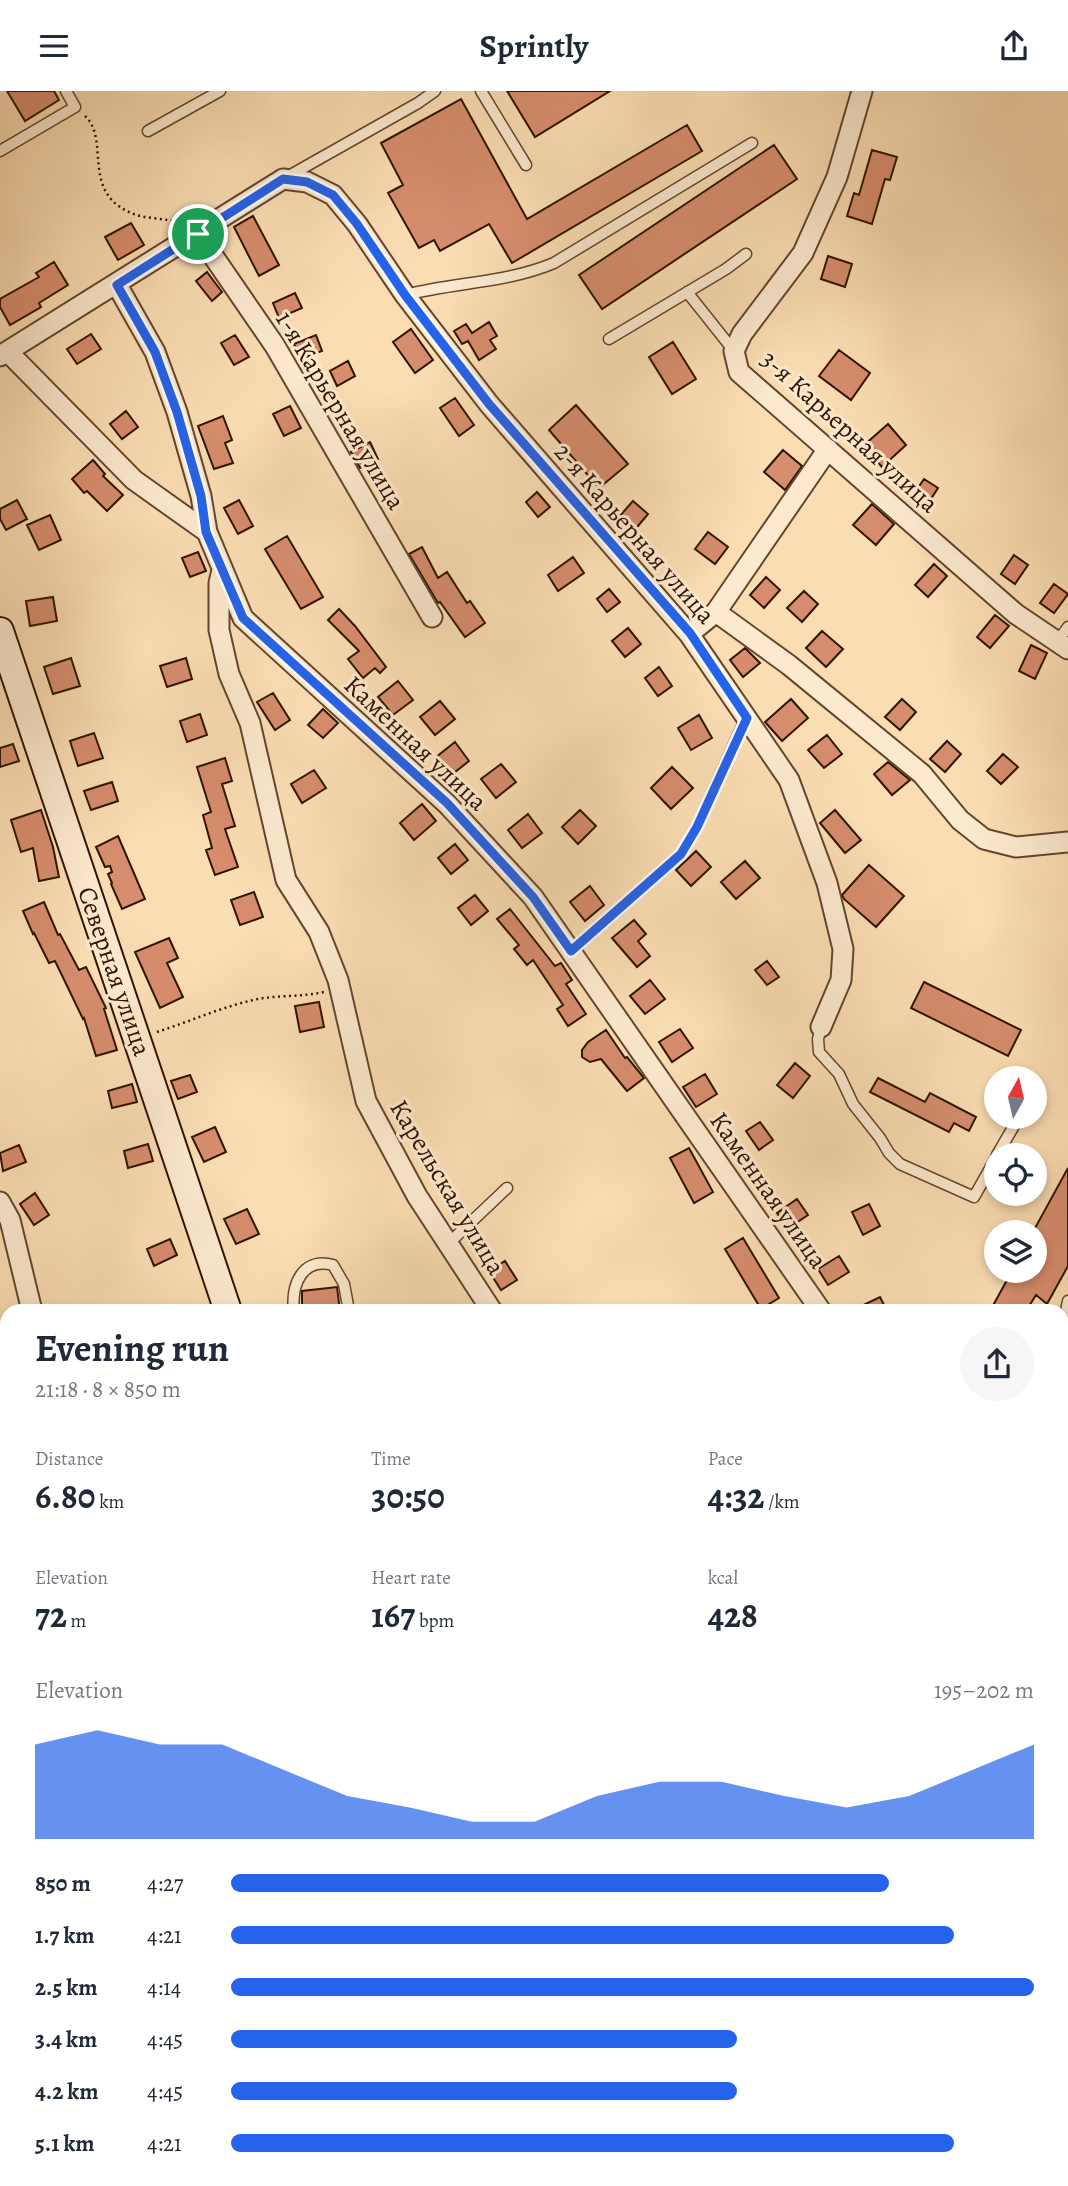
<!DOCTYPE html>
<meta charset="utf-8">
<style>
body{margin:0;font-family:Alegreya,serif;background:#f6f6f7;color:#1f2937;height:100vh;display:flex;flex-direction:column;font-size:26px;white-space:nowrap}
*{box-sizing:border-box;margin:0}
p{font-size:23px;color:#747a83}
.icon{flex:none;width:38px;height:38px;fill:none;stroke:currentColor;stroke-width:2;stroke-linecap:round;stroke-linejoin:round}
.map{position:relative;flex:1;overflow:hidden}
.details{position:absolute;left:0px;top:1213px;width:1069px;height:884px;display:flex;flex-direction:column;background:#fff;border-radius:21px 21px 0 0;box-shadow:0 4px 10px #0003}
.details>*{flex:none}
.needle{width:46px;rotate:8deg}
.buttons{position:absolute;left:984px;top:975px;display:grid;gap:14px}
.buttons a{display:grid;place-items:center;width:63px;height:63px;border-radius:50%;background:#fff;box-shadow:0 4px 10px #0003;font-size:35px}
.pin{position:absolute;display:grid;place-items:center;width:60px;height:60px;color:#fff;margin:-30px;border:4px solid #fff;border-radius:50%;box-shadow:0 2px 7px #0007}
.round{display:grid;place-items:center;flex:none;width:74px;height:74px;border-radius:37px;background:#f6f6f7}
.overview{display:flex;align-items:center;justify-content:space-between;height:119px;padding:0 35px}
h1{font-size:38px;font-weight:700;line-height:52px}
.figures{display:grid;grid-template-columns:repeat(3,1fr);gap:10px;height:119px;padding:7px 35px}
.figures div{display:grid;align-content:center}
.figures b{font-size:35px;font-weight:700}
.figures small{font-size:19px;font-weight:400}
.figures p{font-size:19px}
.chart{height:196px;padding:14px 35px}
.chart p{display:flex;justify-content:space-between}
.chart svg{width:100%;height:126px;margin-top:7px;fill:#2563eb;opacity:.7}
ul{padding:0 35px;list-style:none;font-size:23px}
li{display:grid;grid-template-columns:112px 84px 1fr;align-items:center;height:52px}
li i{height:18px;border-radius:9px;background:#2563eb}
header{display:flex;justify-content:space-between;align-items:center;height:91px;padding:0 35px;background:#fff;font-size:32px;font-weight:700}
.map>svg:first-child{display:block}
</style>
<header><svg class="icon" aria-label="menu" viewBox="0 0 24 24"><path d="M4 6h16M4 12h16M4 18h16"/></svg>Sprintly<svg class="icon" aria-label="share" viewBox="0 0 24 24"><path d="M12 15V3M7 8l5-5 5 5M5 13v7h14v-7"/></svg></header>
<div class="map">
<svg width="1068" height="2095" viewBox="0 0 1068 2095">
<rect width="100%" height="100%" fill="#fbddb3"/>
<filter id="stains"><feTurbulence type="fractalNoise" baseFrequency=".00286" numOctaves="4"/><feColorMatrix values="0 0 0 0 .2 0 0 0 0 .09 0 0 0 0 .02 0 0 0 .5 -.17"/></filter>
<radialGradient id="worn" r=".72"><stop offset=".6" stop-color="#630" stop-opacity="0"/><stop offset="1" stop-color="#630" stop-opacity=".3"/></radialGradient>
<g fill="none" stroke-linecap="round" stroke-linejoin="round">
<path stroke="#9fbcab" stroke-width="28" d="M1062,1935L1068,1927
M916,2095L921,2090"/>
</g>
<path fill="#d68d6d" stroke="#301401" stroke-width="2" d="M7,0H54L59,9L25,30Z
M507,0H610L535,46Z
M461,8L527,128L687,34L702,60L512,172L489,133L440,160L434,149L419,157L388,102L403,94L381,52Z
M774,54L797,88L602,218L579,184Z
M872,59L897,66L890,89L885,88L872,133L847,125L854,102L859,104Z
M253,125L279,174L259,185L234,136Z
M131,132L144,154L118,169L105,146Z
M828,165L852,173L845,196L821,188Z
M54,171L68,194L39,212L41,216L10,234L0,216V208L39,186L36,182Z
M207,181L222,201L212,210L196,190Z
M295,202L302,217L279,227L273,212Z
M489,231L497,245L490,249L496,258L479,269L468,250L462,253L454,240L466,233L472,242Z
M411,238L433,269L415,282L393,251Z
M91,243L101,258L77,273L67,258Z
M235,244L249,266L234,274L221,252Z
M316,244L322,260L301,268L294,253Z
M673,251L696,288L672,303L649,266Z
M839,259L870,282L851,309L819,285Z
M348,270L355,285L337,295L330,280Z
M455,307L474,334L459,345L440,317Z
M576,314L628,373L599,397L549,339Z
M290,315L301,337L284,345L273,323Z
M126,320L138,336L122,348L110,333Z
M223,325L232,349L225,352L233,372L214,378L198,335Z
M888,333L906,354L882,376L863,355Z
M370,351L378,368L360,377L351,361Z
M783,359L802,375L785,399L764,381Z
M93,369L105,383L103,385L123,404L107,420L87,400L84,402L72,388Z
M924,388L938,397L925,417L911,407Z
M537,401L550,416L538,426L526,411Z
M17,409L27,428L6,439L0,428V418Z
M239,409L253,435L238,443L224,417Z
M633,410L648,423L633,441L618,427Z
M872,413L894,433L876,454L853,434Z
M50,424L61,449L39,459L27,434Z
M708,441L728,456L715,473L695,458Z
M287,445L323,506L301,518L265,458Z
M422,456L438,487L447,481L467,512L470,510L485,532L465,546L440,511L438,512L409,463Z
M198,461L206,480L190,486L182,467Z
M1014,464L1028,474L1015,493L1001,483Z
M573,466L584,482L558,500L548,484Z
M934,473L947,485L928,506L915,494Z
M766,486L780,499L764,517L750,504Z
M1054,493L1068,503L1054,522L1040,512Z
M609,498L620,511L607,521L597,508Z
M804,500L818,513L802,531L787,517Z
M53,506L57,530L30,535L26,510Z
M339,518L355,535L386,576L380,582L375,577L363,587L348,568L359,560L328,529Z
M995,524L1009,535L990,557L977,546Z
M628,537L641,553L625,566L612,550Z
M822,540L843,558L826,576L806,557Z
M1031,554L1047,562L1035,588L1019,580Z
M745,557L760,572L743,586L730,569Z
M71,567L80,595L53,603L44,576Z
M186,567L192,588L167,596L160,575Z
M659,576L672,595L658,605L645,587Z
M398,590L413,609L393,624L378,606Z
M273,602L290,629L275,639L257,611Z
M791,608L808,627L782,650L765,631Z
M902,608L916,621L900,639L885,626Z
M440,610L455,628L435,644L420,626Z
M323,618L338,632L323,647L308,634Z
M200,623L207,644L187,651L180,630Z
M699,624L712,647L691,659L678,637Z
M94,642L103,667L78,675L70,650Z
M827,644L842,663L824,677L808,659Z
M947,650L961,663L945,681L930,668Z
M455,651L469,670L450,685L435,667Z
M13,653L19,670L0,676V657Z
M1003,663L1018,676L1001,693L987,680Z
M225,667L232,690L222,693L235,735L225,738L238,776L215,784L206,759L212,757L203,724L211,721L197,676Z
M888,671L910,689L892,704L874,683Z
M501,673L516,691L496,707L481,688Z
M672,676L693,697L671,718L651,697Z
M314,679L326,697L302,712L291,693Z
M112,691L118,710L91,719L84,700Z
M422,713L436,730L414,749L400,732Z
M41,719L53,756L59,786L39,790L33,757L21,761L11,729Z
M580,719L596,735L578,753L562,736Z
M835,719L861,749L845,762L820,732Z
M528,723L542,742L522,757L508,739Z
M118,745L145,808L122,818L111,793L112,792L108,783L112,781L110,775L105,776L96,756Z
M455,753L468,769L451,783L438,767Z
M696,760L711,776L691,795L676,779Z
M745,770L760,787L736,808L721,791Z
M869,774L904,805L876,836L844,808L842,804Z
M590,795L604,814L585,830L570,811Z
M254,801L263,826L240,834L231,809Z
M475,804L488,820L471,834L458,817Z
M44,811L58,844L60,843L79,879L86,876L106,917L104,918L117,959L96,965L84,927L83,928L55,870L49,872L34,842L33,843L23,820Z
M510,818L555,875L561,872L572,889L566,893L586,923L568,935L557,918L563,914L533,869L527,874L514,858L519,854L497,828Z
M634,829L646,843L638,850L650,865L637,876L612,847Z
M169,847L178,867L167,872L183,906L160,917L135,861Z
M767,870L779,886L767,894L755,879Z
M650,889L665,908L645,923L630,905Z
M924,891L1021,939L1008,965L911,917Z
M319,911L324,936L300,941L295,915Z
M680,938L693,957L672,971L659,951Z
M606,939L625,967L627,966L644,987L627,1000L601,968L590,971L582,966V959L588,951Z
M795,972L810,985L793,1007L777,994Z
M705,983L717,1003L696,1016L683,996Z
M190,984L197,1001L178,1008L171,990Z
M878,987L925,1011L930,1002L976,1026L969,1040L954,1032L949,1041L870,1001Z
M132,993L137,1011L112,1017L108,1000Z
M760,1031L773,1049L759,1059L746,1040Z
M215,1036L226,1061L204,1071L192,1046Z
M148,1053L153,1070L128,1077L124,1060Z
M19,1054L26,1071L3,1080L0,1062Z
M689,1057L713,1101L694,1112L670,1067Z
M1068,1077V1175L1047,1213L1036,1204L1026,1220H990L1012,1180H1034V1139Z
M35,1102L49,1124L34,1134L20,1113Z
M797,1108L808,1124L787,1138L777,1122Z
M869,1113L880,1135L863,1144L852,1121Z
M247,1118L259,1143L236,1153L224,1128Z
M743,1147L779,1207L761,1218L725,1158Z
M170,1148L177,1164L154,1175L147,1158Z
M839,1165L849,1181L828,1194L818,1178Z
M505,1170L517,1189L501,1199L489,1180Z
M337,1196L340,1220H302V1200Z
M880,1206L887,1220H851Z"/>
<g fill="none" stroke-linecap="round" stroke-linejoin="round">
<defs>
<path id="service" d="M481,0L526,74
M148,40L220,0
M0,60L75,16L66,0
M287,86L418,12L435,0
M687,201L734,260
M405,204C455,191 507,192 554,172L752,52
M609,248L726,178L746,163
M1057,551L1068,536
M571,860L681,763L697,736L746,627
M821,936L818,948L819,961L839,983L853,1013L880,1047L889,1062L900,1073L974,1106L996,1067
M997,1064L1019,1026
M448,1153L507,1097
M294,1220C291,1194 302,1166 333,1174L344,1193L349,1220
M1062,1239L1068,1210
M1062,1305L1068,1308"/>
<path id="minor" d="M862,0L837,86L803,162L742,243L734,260L739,281L1016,523L1068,558
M198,143L275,255L432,526
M117,194L155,261L177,321L201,405L207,441L243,527L447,713L533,806L821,1220
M8,261L134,389L207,441
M0,265L283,88L307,91L333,104L357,133L405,204L489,313L689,543L789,689L827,792L843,858L841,889L821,936
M222,479L219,492V539L229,583L250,632L286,789L319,841L338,889L366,1010L417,1105L492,1220
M716,521L789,574L922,683L960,729L984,748L1016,756L1068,751
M689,543L716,521L828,358
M0,1111L10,1129L32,1220
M0,1254H7
M0,1428L7,1427
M1062,1450L1068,1429
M1062,1525L1068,1520
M1062,1761L1068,1760
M1062,1842H1068
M0,1859L7,1857
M328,2090L329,2095
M294,2095L310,2090"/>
<path id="secondary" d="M0,540L228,1220
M0,1647L7,1648
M793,2095V2090"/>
</defs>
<use href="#service" stroke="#63462e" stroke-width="13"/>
<use href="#minor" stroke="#63462e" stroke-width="23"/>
<use href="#secondary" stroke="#301401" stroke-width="30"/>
<path stroke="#301401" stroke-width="2.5" stroke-dasharray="2 3.5" stroke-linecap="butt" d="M85,25C110,48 82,98 127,120C143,129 163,126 180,132
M157,941C191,930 224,915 258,908C279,904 302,906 324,901"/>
<use href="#service" stroke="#fce9ce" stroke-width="10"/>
<use href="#minor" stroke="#fce9ce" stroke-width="19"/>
<use href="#secondary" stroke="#fce9ce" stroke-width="26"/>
</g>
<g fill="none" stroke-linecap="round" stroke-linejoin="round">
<defs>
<path id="route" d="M283,88L307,91L333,104L357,133L405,204L489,313L690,542L747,627L697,736L681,763L571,860L533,806L447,712L243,527L206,441L201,405L177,321L155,261L117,194Z"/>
</defs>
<use href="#route" stroke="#fff" stroke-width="14"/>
<use href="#route" stroke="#2563eb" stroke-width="9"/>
</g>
<g text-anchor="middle" stroke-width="6" stroke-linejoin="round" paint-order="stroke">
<g font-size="26" fill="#301401" stroke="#fce9ce">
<text transform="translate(341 319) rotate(59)" y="9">1-я Карьерная улица</text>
<text transform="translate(850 340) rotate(42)" y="9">3-я Карьерная улица</text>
<text transform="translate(635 442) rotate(49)" y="9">2-я Карьерная улица</text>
<text transform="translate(416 652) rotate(43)" y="9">Каменная улица</text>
<text transform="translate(115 880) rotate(71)" y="9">Северная улица</text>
<text transform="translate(448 1096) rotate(59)" y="9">Карельская улица</text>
<text transform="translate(769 1099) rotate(55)" y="9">Каменная улица</text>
</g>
</g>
<rect width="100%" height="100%" filter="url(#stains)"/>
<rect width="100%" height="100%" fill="url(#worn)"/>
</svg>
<div class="buttons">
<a><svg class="needle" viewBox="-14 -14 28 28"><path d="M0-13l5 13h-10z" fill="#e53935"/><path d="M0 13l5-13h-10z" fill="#747a83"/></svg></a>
<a><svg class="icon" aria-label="locate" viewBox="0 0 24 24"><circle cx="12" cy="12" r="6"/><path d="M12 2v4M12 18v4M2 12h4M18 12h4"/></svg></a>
<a><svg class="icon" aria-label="layers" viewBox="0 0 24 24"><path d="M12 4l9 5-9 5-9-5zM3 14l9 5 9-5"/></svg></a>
</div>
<div class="pin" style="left:198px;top:143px;background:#1e9e55"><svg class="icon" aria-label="arrive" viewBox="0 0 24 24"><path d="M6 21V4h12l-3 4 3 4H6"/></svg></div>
<section class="details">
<div class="overview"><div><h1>Evening run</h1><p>21:18 · 8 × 850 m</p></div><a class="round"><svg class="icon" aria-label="share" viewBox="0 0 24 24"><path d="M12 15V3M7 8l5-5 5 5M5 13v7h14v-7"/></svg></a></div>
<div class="figures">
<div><p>Distance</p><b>6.80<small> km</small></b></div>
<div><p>Time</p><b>30:50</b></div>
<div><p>Pace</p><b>4:32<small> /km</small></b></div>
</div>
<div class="figures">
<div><p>Elevation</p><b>72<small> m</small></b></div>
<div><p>Heart rate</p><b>167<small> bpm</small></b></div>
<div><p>kcal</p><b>428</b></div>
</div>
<div class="chart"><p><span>Elevation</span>195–202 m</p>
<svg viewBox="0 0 160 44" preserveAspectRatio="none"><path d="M0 44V11L10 6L20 11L30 11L40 20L50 29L60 33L70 38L80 38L90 29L100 24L110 24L120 29L130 33L140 29L150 20L160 11V44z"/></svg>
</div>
<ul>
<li><b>850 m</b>4:27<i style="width:82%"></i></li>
<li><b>1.7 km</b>4:21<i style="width:90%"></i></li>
<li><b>2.5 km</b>4:14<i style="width:100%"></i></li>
<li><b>3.4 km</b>4:45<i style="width:63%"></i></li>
<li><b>4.2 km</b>4:45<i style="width:63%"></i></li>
<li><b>5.1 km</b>4:21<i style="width:90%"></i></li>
</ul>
</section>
</div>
